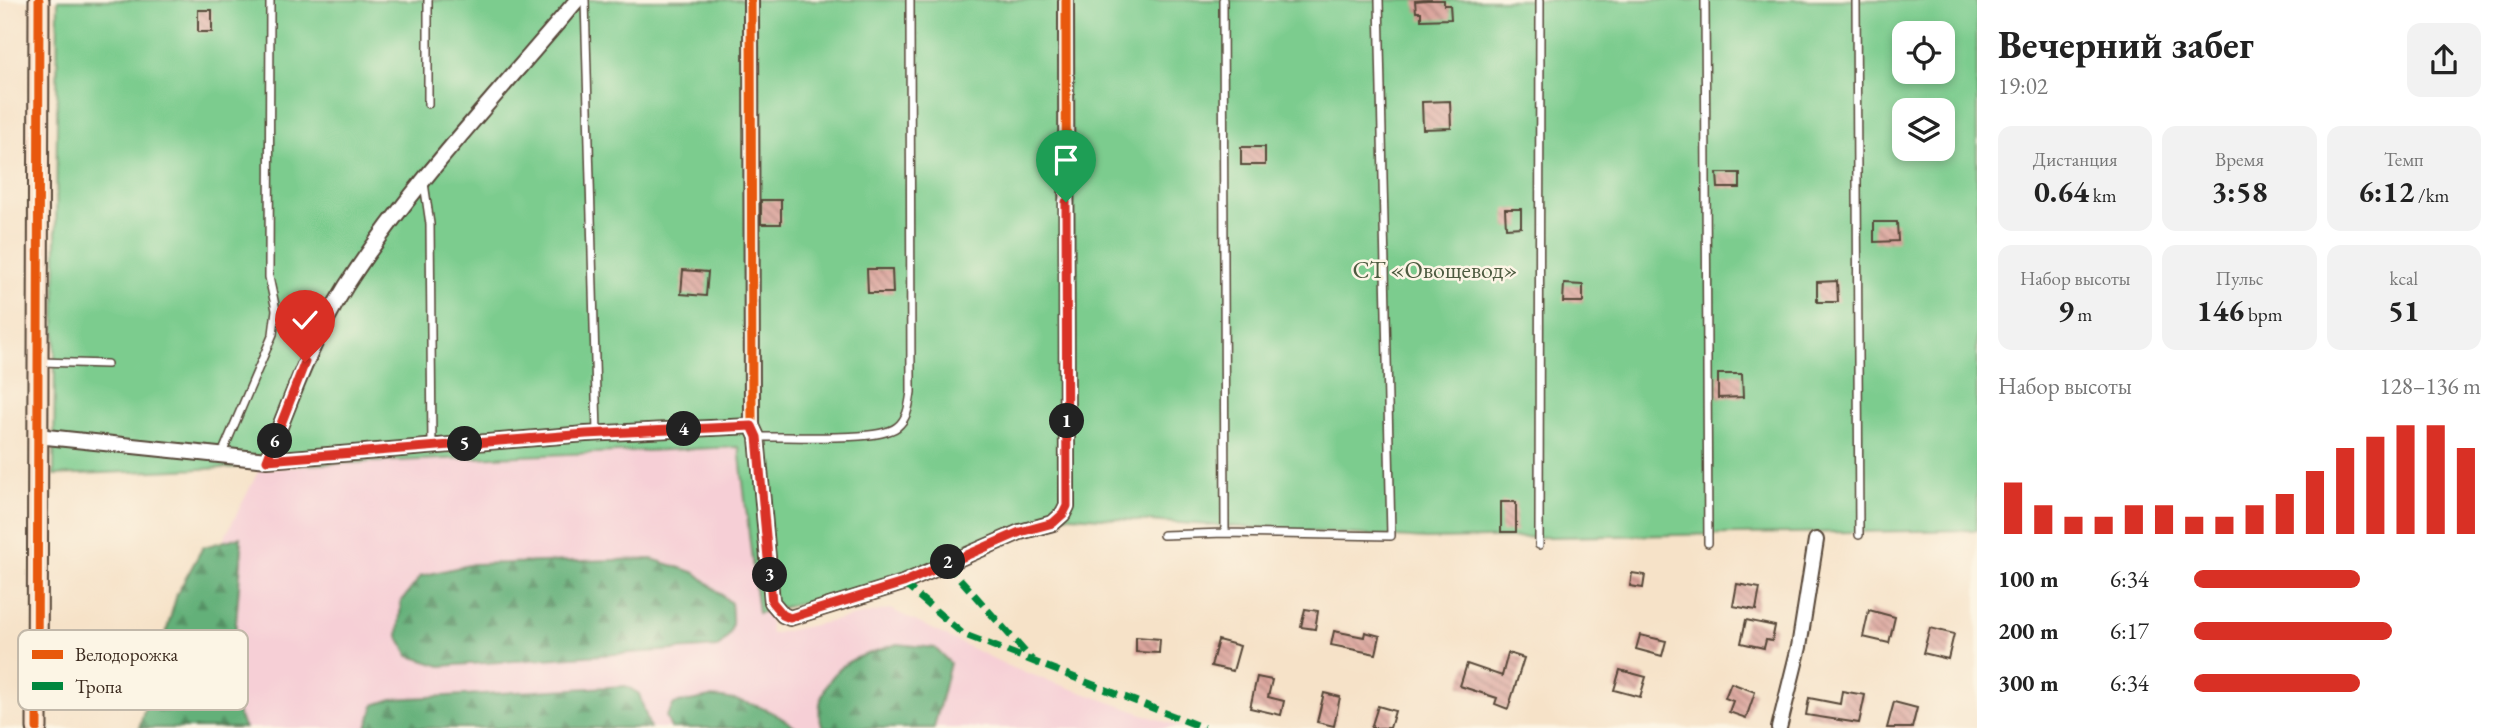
<!DOCTYPE html>
<html lang="ru">
<meta charset="utf-8">
<style>
body{margin:0;font-family:"EB Garamond",serif;background:#f2f2f2;color:#222;height:100vh;display:flex;flex-direction:column;font-size:26px;white-space:nowrap}
*{box-sizing:border-box;margin:0}
p{font-size:23px;color:#767676}
.icon{flex:none;width:38px;height:38px;fill:none;stroke:currentColor;stroke-width:2;stroke-linecap:round;stroke-linejoin:round}
.map{position:relative;flex:1;overflow:hidden}
.side{display:flex;flex-direction:column;background:#fff;width:525px}
.side>*{flex:none}
.buttons{position:absolute;left:1892px;top:21px;display:grid;gap:14px}
.buttons a{display:grid;place-items:center;width:63px;height:63px;border-radius:14px;background:#fff;box-shadow:0 4px 10px #0003;font-size:35px}
.pin{position:absolute;display:grid;place-items:center;width:60px;height:60px;color:#fff;margin:-72px -30px;border-radius:50% 50% 50% 0;rotate:-45deg;box-shadow:0 0 7px #0007}
.pin .icon{rotate:45deg}
.km{position:absolute;width:35px;height:35px;margin:-18px;border-radius:50%;background:#222;color:#fff;font-size:19px;line-height:35px;text-align:center}
.round{display:grid;place-items:center;flex:none;width:74px;height:74px;border-radius:14px;background:#f2f2f2}
.overview{display:flex;align-items:center;justify-content:space-between;height:119px;padding:0 21px}
h1{font-size:38px;font-weight:700;line-height:52px}
.stats{display:grid;grid-template-columns:repeat(3,1fr);gap:10px;height:119px;padding:7px 21px}
.stats div{display:grid;align-content:center;border-radius:14px;background:#f2f2f2;text-align:center}
.stats b{font-size:30px;font-weight:700}
.stats small{font-size:19px;font-weight:400}
.stats p{font-size:19px}
.chart{height:196px;padding:14px 21px}
.chart p{display:flex;justify-content:space-between}
.chart svg{width:100%;height:126px;margin-top:7px;stroke:#d93025;stroke-width:6}
ul{padding:0 21px;list-style:none;font-size:23px}
li{display:grid;grid-template-columns:112px 84px 1fr;align-items:center;height:52px}
li i{height:18px;border-radius:9px;background:#d93025}
main{display:flex;flex:1;min-height:0}
.map>svg:first-child{display:block}
</style>
<main>
<div class="map">
<svg width="1977" height="728" viewBox="0 0 1977 728">
<defs>
<pattern id="forest-firs" width="22" height="20" patternUnits="userSpaceOnUse" patternTransform="scale(1.75)"><rect width="22" height="20" fill="#64b079"/><path d="M5 1l3.5 6h-7zM16 11l3.5 6h-7z" fill="#548f63"/></pattern>
<pattern id="building-back-hatch" width="6" height="6" patternUnits="userSpaceOnUse" patternTransform="scale(1.75)"><rect width="6" height="6" fill="#dba49c"/><path d="M-1 5l2 2M0 0l6 6M5-1l2 2" fill="none" stroke="#b3867f"/></pattern>
</defs>
<rect width="100%" height="100%" fill="#fcf5e5"/>
<filter id="ink" filterUnits="userSpaceOnUse"><feTurbulence type="fractalNoise" baseFrequency=".0143" numOctaves="2"/><feDisplacementMap in="SourceGraphic" scale="14" xChannelSelector="R" yChannelSelector="G"/><feConvolveMatrix kernelMatrix="1 2 1 2 8 2 1 2 1" color-interpolation-filters="sRGB"/></filter>
<filter id="wash" filterUnits="userSpaceOnUse"><feTurbulence type="fractalNoise" baseFrequency=".00686" numOctaves="4" result="noise"/><feDisplacementMap in="SourceGraphic" scale="28" xChannelSelector="R" yChannelSelector="G"/><feGaussianBlur stdDeviation="1.57" result="paint"/><feColorMatrix in="noise" values="0 0 0 0 0 0 0 0 0 0 0 0 0 0 0 0 0 1.4 0 .05"/><feComposite in="paint" operator="in"/></filter>
<g filter="url(#wash)">
<rect width="100%" height="100%" fill="#f6e2c8"/>
<path fill="#f6cfd6" d="M734,429L750,440L771,634L890,609L1013,668L1183,728H204L202,582L259,470Z"/>
<path fill="url(#forest-firs)" stroke="#506d4c" stroke-width="2" d="M240,537L242,549L230,698L245,728H139L177,594L203,547Z
M652,559L696,573L731,603C733,622 735,634 718,647L441,666L409,656L398,636L401,602L421,576L473,564Z
M897,644L935,648L950,663L934,728H823C812,703 829,671 854,659C868,653 883,649 897,644Z
M626,686L639,694L650,728H367L374,705L392,699Z
M710,697C744,699 769,707 796,728H671L666,717L674,704Z"/>
<path fill="#7bcc8e" stroke="#5b7b56" stroke-width="2" fill-rule="evenodd" d="M58,0H1977V530L1426,539L1056,515L883,585L758,613L739,447L54,475ZM1904,33H1942V72H1904ZM1904,110H1942V149H1904Z"/>
<g id="blocks">
<path fill="url(#building-back-hatch)" d="M1427,0H1444V5H1450L1451,19L1421,20V12H1416L1415,1Z
M198,10H212V32H198Z
M1450,101L1451,128L1423,129L1422,102Z
M1241,147H1265V165H1241Z
M1717,173H1740V188H1718Z
M761,200H781V224H761Z
M1505,209H1521V227L1506,228Z
M1874,222H1897L1898,241L1874,242Z
M867,269H892L893,293H868Z
M683,270L708,272L706,296L681,294Z
M1837,281L1838,302H1817V282Z
M1564,284L1583,285V302H1563Z
M1718,374H1742L1743,397L1718,398Z
M1501,502H1516V532H1501Z
M1632,573L1645,575L1643,588L1630,586Z
M1737,584L1760,588L1756,610L1733,606Z
M1305,609L1318,611L1315,629L1301,627Z
M1869,610L1895,617L1889,643L1863,637Z
M1746,620L1775,626L1772,641L1766,640L1764,648L1741,643Z
M1930,628L1954,634L1948,659L1923,653Z
M1334,631L1364,637L1365,632L1380,636L1376,654L1331,645Z
M1640,635L1666,641L1662,656L1636,649Z
M1136,637L1160,639L1159,653L1136,652Z
M1218,640L1240,646L1233,671L1211,666Z
M1508,653L1524,658L1508,709L1495,704L1497,698L1460,686L1467,664L1502,676Z
M1620,670L1646,677L1640,697L1614,690Z
M1257,677L1272,680L1268,697L1284,701L1281,715L1250,708Z
M1731,683L1755,692L1746,718L1729,712L1733,701L1725,698Z
M1842,691L1865,695L1859,723L1806,715L1809,698L1840,704Z
M1324,693L1340,697L1334,726L1317,722Z
M1894,702L1917,708L1912,728H1887Z
M1378,706L1395,711L1390,728H1371Z"/>
</g>
</g>
<g filter="url(#ink)">
<use href="#blocks" fill-opacity="0" stroke="#574638" stroke-width="2"/>
<g fill="none" stroke-linecap="round" stroke-linejoin="round">
<defs>
<path id="lane" d="M585,0L597,433
M1223,0L1225,533
M1705,0L1708,543
M1856,0L1859,535
M428,104V0
M424,183L430,224L432,447
M41,362L107,364
M757,437C785,436 878,442 897,427C908,418 909,405 911,392L910,0
M221,456L273,334L276,310L269,277L270,0
M1163,535L1225,533L1391,536L1379,0
M1539,545L1540,0"/>
<path id="street" d="M751,0L752,426L757,437L772,602L783,615L790,618L903,583L1020,532L1053,523L1063,514L1067,506L1066,0
M37,436L267,460L586,434L752,426
M267,460C290,401 312,340 346,286C410,186 501,91 577,0
M1779,728L1799,647L1816,540"/>
<path id="secondary" d="M37,728L39,0"/>
</defs>
<use href="#lane" stroke="#574638" stroke-width="10"/>
<use href="#street" stroke="#574638" stroke-width="18"/>
<use href="#secondary" stroke="#574638" stroke-width="23"/>
<use href="#lane" stroke="#fff" stroke-width="7"/>
<use href="#street" stroke="#fff" stroke-width="14"/>
<use href="#secondary" stroke="#fce5d0" stroke-width="19"/>
<path stroke="#00873e" stroke-width="7" stroke-dasharray="14 7" stroke-linecap="butt" d="M946,563L1032,660
M903,583L963,634L1204,728"/>
<defs>
<path id="cycleway" d="M751,0L752,426L757,437L772,602L783,615L790,618L903,583L1020,532L1053,523L1063,514L1067,506L1066,0
M37,728L39,0"/>
</defs>
<use href="#cycleway" stroke="#fcf5e5" stroke-width="13"/>
<use href="#cycleway" stroke="#e8590c" stroke-width="9"/>
</g>
</g>
<g fill="none" stroke-linecap="round" stroke-linejoin="round" filter="url(#ink)">
<defs>
<path id="route" d="M305,362L267,460L586,434L752,426L757,437L772,602L783,615L790,618L903,583L1020,532L1053,523L1063,514L1067,506L1066,202"/>
</defs>
<use href="#route" stroke="#fff" stroke-width="14"/>
<use href="#route" stroke="#d93025" stroke-width="9"/>
</g>
<g text-anchor="middle" stroke-width="5" stroke-linejoin="round" paint-order="stroke">
<g font-size="24" fill="#4e5b40" stroke="#fcf5e5">
<text x="1435" y="278">СТ «Овощевод»</text>
</g>
</g>
<rect x="18" y="630" width="230" height="80" rx="10" fill="#fcf5e5" stroke="#c2b8a9" stroke-width="2"/>
<rect x="32" y="650" width="31" height="9" fill="#e8590c"/>
<rect x="32" y="682" width="31" height="8" fill="#00873e"/>
<g font-size="19" fill="#3b2a1e">
<text x="75" y="661">Велодорожка</text>
<text x="75" y="693">Тропа</text>
</g>
</svg>
<div class="buttons">
<a><svg class="icon" aria-label="locate" viewBox="0 0 24 24"><circle cx="12" cy="12" r="6"/><path d="M12 2v4M12 18v4M2 12h4M18 12h4"/></svg></a>
<a><svg class="icon" aria-label="layers" viewBox="0 0 24 24"><path d="M12 4l9 5-9 5-9-5zM3 14l9 5 9-5"/></svg></a>
</div>
<div class="pin" style="left:1066px;top:202px;background:#1e9e55"><svg class="icon" aria-label="arrive" viewBox="0 0 24 24"><path d="M6 21V4h12l-3 4 3 4H6"/></svg></div>
<div class="pin" style="left:305px;top:362px;background:#d93025"><svg class="icon" aria-label="check" viewBox="0 0 24 24"><path d="M5 12l5 5 9-10"/></svg></div>
<b class="km" style="left:1067px;top:421px">1</b>
<b class="km" style="left:948px;top:562px">2</b>
<b class="km" style="left:770px;top:575px">3</b>
<b class="km" style="left:684px;top:429px">4</b>
<b class="km" style="left:465px;top:444px">5</b>
<b class="km" style="left:275px;top:441px">6</b>
</div>
<section class="side">
<div class="overview"><div><h1>Вечерний забег</h1><p>19:02</p></div><a class="round"><svg class="icon" aria-label="share" viewBox="0 0 24 24"><path d="M12 15V3M7 8l5-5 5 5M5 13v7h14v-7"/></svg></a></div>
<div class="stats">
<div><p>Дистанция</p><b>0.64<small> km</small></b></div>
<div><p>Время</p><b>3:58</b></div>
<div><p>Темп</p><b>6:12<small> /km</small></b></div>
</div>
<div class="stats">
<div><p>Набор высоты</p><b>9<small> m</small></b></div>
<div><p>Пульс</p><b>146<small> bpm</small></b></div>
<div><p>kcal</p><b>51</b></div>
</div>
<div class="chart"><p><span>Набор высоты</span>128–136 m</p>
<svg viewBox="0 0 160 44" preserveAspectRatio="none"><path d="M5 44V26M15 44V34M25 44V38M35 44V38M45 44V34M55 44V34M65 44V38M75 44V38M85 44V34M95 44V30M105 44V22M115 44V14M125 44V10M135 44V6M145 44V6M155 44V14"/></svg>
</div>
<ul>
<li><b>100 m</b>6:34<i style="width:58%"></i></li>
<li><b>200 m</b>6:17<i style="width:69%"></i></li>
<li><b>300 m</b>6:34<i style="width:58%"></i></li>
</ul>
</section>
</main>
